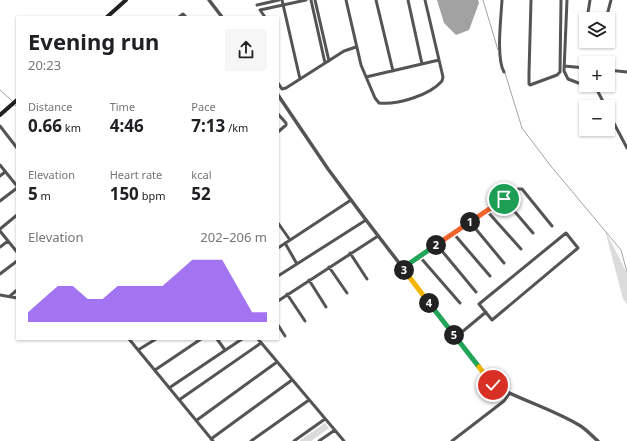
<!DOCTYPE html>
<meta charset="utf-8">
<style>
body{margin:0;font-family:"Noto Sans",sans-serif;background:#f6f6f6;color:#202124;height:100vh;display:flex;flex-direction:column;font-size:15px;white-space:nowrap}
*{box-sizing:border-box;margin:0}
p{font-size:13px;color:#757577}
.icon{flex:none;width:22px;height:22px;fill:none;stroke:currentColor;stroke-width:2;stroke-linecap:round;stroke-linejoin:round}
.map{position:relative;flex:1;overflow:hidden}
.sheet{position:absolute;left:16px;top:16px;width:263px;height:324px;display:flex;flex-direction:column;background:#fff;border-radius:0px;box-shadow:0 1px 3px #0004}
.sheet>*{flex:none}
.buttons{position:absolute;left:579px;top:12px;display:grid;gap:8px}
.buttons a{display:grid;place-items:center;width:36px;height:36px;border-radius:0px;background:#fff;box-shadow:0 1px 3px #0004;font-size:20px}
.pin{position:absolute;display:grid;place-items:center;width:34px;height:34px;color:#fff;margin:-17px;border:2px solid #fff;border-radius:50%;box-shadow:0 1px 4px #0007}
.km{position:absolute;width:20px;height:20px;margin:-10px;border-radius:50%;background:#222;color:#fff;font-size:11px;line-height:20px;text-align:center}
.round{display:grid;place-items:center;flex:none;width:42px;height:42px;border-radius:0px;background:#f6f6f6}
.head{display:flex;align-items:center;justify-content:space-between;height:68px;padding:0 12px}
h1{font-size:22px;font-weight:700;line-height:30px}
.stats{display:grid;grid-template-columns:repeat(3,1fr);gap:6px;height:68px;padding:4px 12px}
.stats div{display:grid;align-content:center}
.stats b{font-size:17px;font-weight:700}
.stats small{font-size:11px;font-weight:400}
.stats p{font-size:11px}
.chart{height:112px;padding:8px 12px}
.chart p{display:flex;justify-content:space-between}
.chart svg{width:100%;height:72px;margin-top:4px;fill:#7c3aed;opacity:.7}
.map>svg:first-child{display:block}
</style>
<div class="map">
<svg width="627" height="441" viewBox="0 0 627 441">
<rect width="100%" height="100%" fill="#fff"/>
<path fill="#dbdbdb" d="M605,230L627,273V304L623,299Z
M325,423L329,428L311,441H299Z"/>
<path fill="#a2a2a2" d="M437,0H478L479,3L469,30L456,35L444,23Z"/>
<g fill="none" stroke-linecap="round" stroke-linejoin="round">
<path stroke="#a2a2a2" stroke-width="1" d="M483,0L498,50
M505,73L522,128L550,165L621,250L627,272
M0,90L12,101
M15,105L17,107"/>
<path stroke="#545454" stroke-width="3" d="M282,0L300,79
M311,0L325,63
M315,0L329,61
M346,0L361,65L375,98L379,103C398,105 430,95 442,81L443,77L425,0
M376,0L393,71
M408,0L422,64
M502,0C501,18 496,58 504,72
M531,0L529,73V84L530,85L557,75L560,72L561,0
M567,0L564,71L568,79L597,90L606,107
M257,5L279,0
M260,10L306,0
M260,10L265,17
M179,17L183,14L186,17
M587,19L590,0
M606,19L611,0
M585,27L586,22
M564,66L586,68
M608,70L627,72
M366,77L439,60
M278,83L282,89L286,88L344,51L356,47
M608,112L627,148
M278,114L286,123V125L278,132
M0,126L17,148
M0,165L17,186
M0,176L5,172
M504,199L533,233
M0,201L17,188
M487,211L521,249
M470,222L504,263
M278,223L290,240
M0,229L17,215
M0,231L17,252
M566,233L578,248L492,320L479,304Z
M454,234L490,276
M285,243L297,264
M437,245L476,292
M0,247L8,241
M278,248L351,200
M350,253L367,279
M420,257L460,303
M329,267L347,293
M404,270L410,263L518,189H522L552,226
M0,274L17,261
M278,276L366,220
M309,280L326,307
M287,294L305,321
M0,295L17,298
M10,296L17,290
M278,301L378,236
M278,325L285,336
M456,337L486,312
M129,339L213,441
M217,339L225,350
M258,339L344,441
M138,350L156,339
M155,370L201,339
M169,388L242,339
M179,400L261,343
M197,420L277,362
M211,439L292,380
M251,441L309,400
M294,441L325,419
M319,441L335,430
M452,441L504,401L509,394"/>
<path stroke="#545454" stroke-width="3.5" d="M209,0L222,17
M278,95L328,169L366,220L493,385C521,400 552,409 579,425C586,429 592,436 598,441"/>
<path stroke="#212121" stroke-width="4" d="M107,17L126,0
M0,115L17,100"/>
</g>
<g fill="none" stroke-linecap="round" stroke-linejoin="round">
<defs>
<path id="split-1" d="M470,222L504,199"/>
<path id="split-2" d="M436,245L470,222"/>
<path id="split-3" d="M404,270L410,263L436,245"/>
<path id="split-4" d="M404,270L429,303"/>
<path id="split-5" d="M429,303L454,335"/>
<path id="split-6" d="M454,335L479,367"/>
<path id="split-7" d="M479,367L493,385"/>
</defs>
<use href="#split-1" stroke="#fff" stroke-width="8"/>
<use href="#split-2" stroke="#fff" stroke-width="8"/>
<use href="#split-3" stroke="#fff" stroke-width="8"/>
<use href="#split-4" stroke="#fff" stroke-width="8"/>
<use href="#split-5" stroke="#fff" stroke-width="8"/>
<use href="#split-6" stroke="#fff" stroke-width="8"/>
<use href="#split-7" stroke="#fff" stroke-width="8"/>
<use href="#split-1" stroke="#f0652b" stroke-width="5"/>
<use href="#split-2" stroke="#f0652b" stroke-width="5"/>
<use href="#split-3" stroke="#22a559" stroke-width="5"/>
<use href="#split-4" stroke="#f5b400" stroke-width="5"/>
<use href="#split-5" stroke="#22a559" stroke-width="5"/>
<use href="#split-6" stroke="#22a559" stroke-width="5"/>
<use href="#split-7" stroke="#f5b400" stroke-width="5"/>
</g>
</svg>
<div class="buttons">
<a><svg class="icon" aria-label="layers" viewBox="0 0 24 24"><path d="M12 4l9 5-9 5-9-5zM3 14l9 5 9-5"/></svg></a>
<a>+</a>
<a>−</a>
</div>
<div class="pin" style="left:504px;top:199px;background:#1e9e55"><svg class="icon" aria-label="arrive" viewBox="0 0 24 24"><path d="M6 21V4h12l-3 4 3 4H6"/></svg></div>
<div class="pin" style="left:493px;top:385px;background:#d93025"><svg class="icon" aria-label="check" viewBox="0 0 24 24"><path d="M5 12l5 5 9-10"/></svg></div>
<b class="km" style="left:470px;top:222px">1</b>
<b class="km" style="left:436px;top:245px">2</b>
<b class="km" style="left:404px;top:270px">3</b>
<b class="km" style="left:429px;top:303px">4</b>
<b class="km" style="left:454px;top:335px">5</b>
<section class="sheet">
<div class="head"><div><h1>Evening run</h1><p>20:23</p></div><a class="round"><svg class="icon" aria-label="share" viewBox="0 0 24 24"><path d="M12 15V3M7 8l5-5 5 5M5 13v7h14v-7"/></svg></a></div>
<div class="stats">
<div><p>Distance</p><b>0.66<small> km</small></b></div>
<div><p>Time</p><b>4:46</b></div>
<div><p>Pace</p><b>7:13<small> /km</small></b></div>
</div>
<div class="stats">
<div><p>Elevation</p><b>5<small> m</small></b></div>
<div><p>Heart rate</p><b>150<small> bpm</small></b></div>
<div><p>kcal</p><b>52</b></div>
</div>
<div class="chart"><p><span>Elevation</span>202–206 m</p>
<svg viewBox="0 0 160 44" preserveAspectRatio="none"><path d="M0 44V38L10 30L20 22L30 22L40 30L50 30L60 22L70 22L80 22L90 22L100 14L110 6L120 6L130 6L140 22L150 38L160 38V44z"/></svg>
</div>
</section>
</div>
